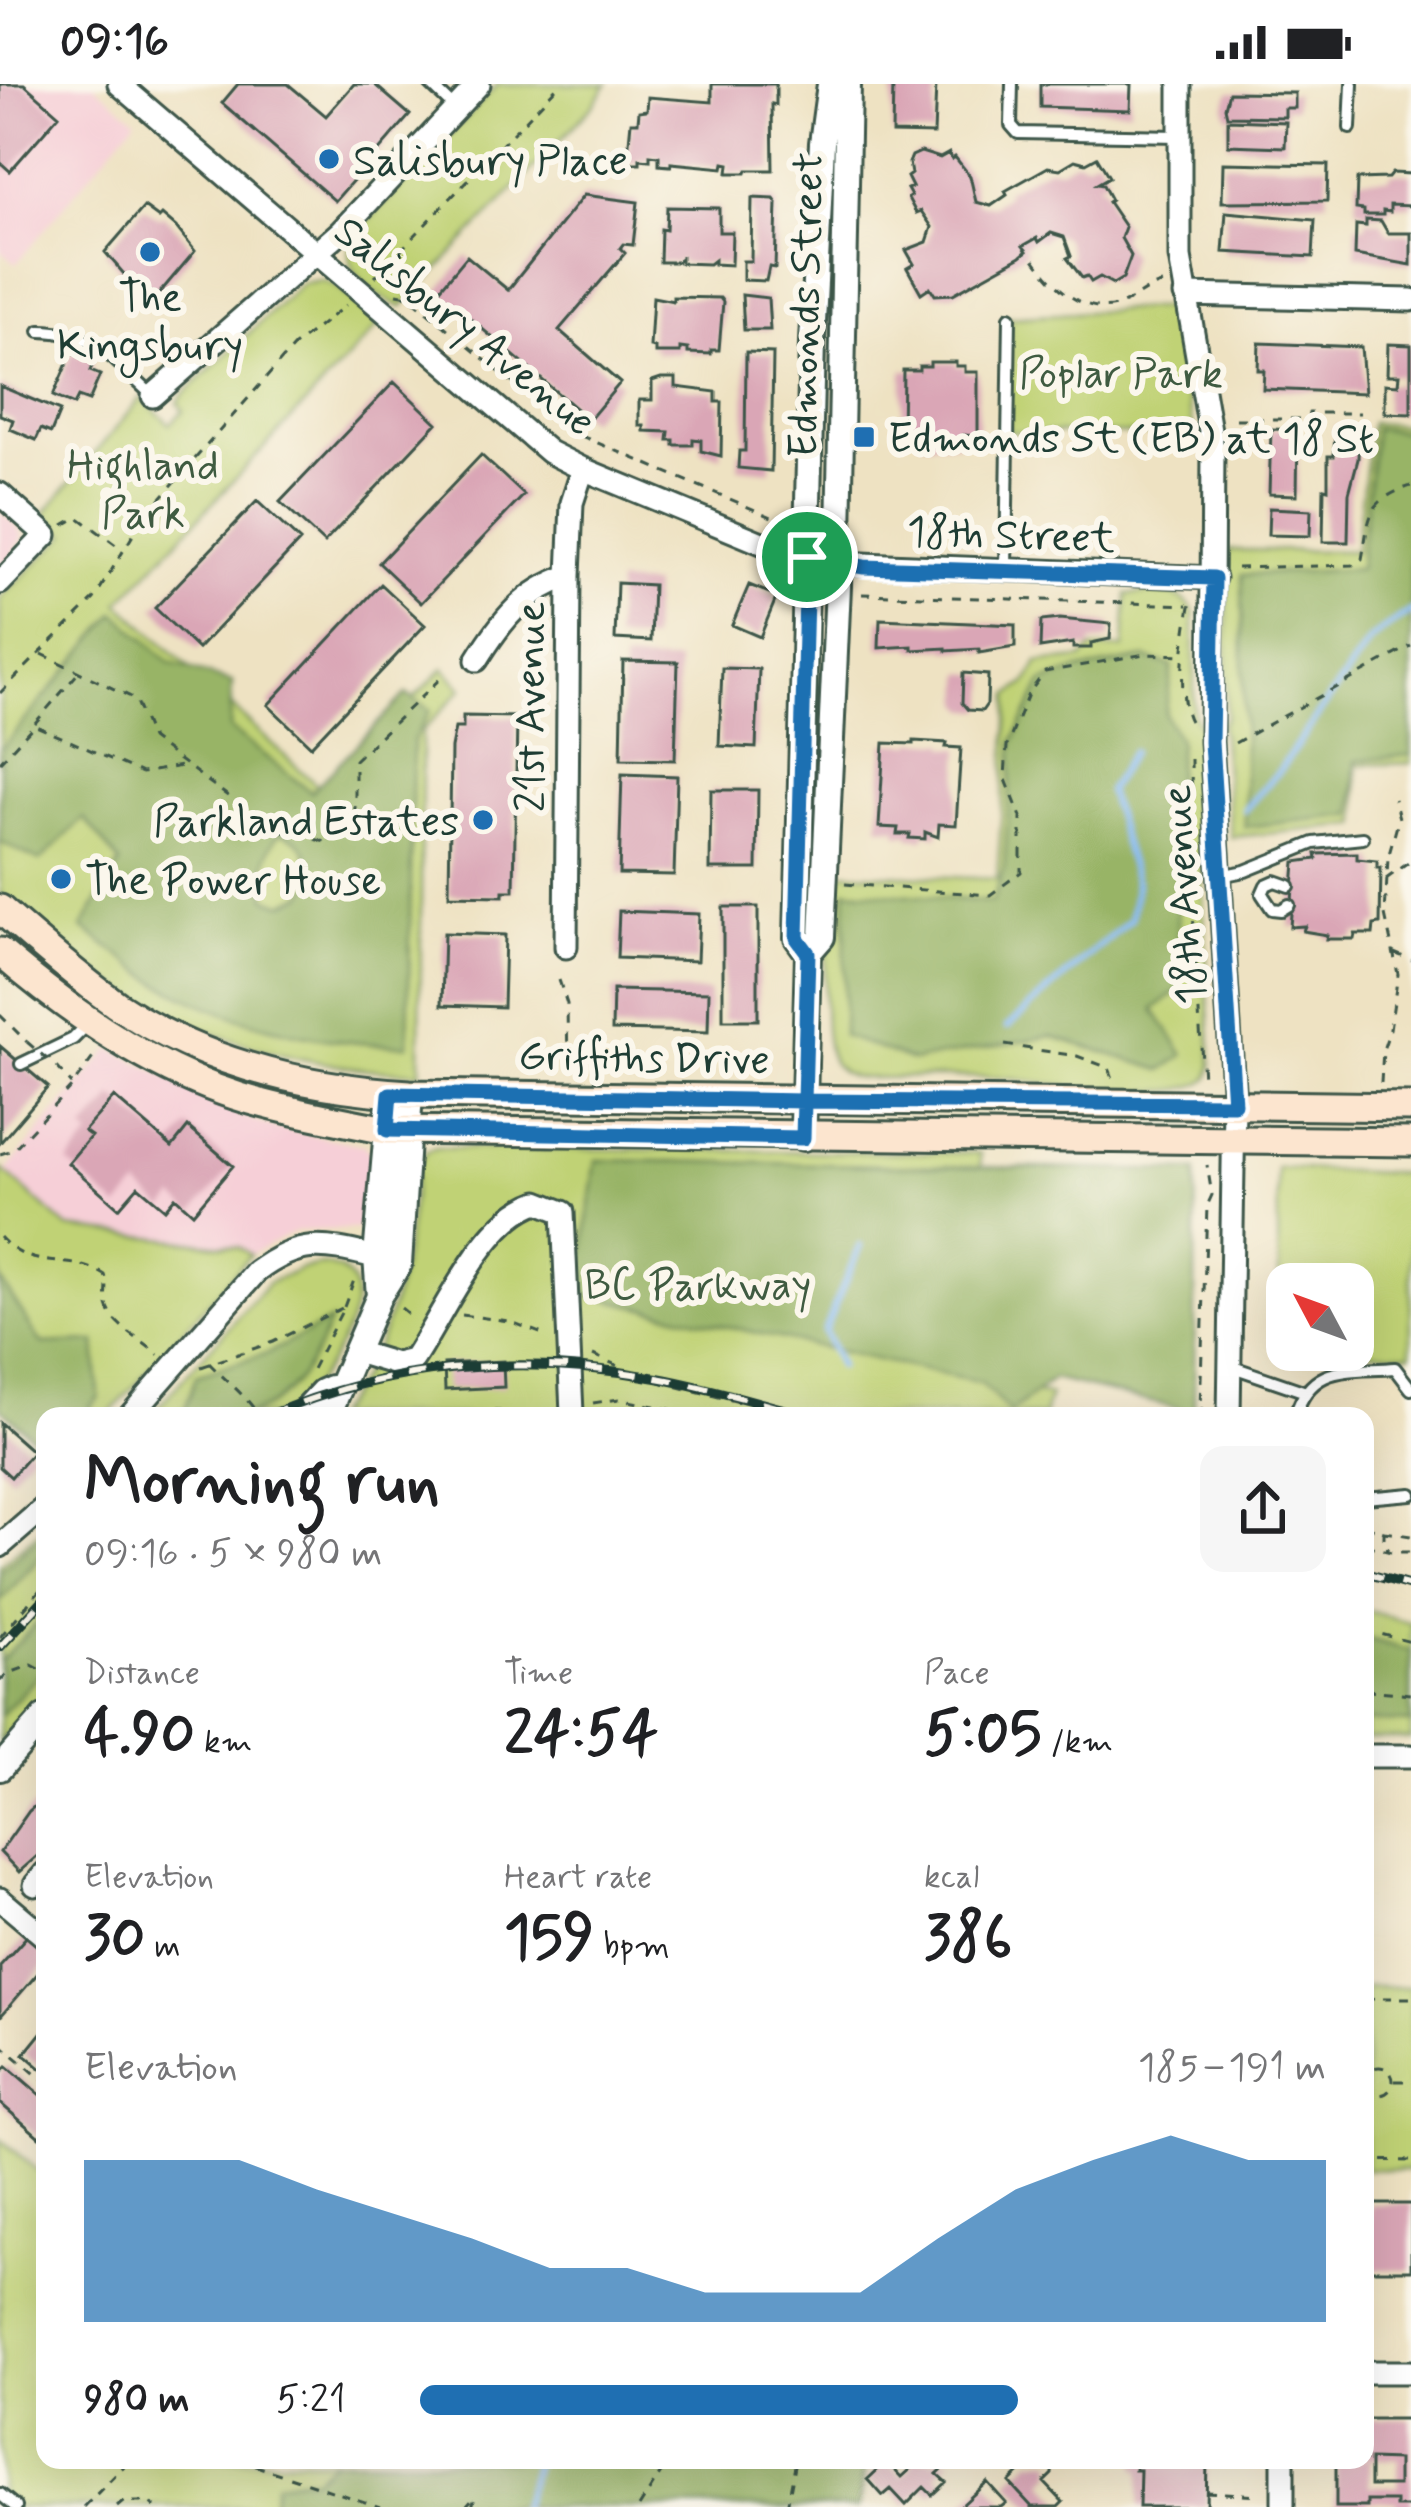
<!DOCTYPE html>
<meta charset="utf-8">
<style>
body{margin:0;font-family:Mynerve,sans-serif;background:#f6f6f6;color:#202124;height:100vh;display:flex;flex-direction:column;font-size:45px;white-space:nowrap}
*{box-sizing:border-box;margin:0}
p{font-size:39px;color:#757577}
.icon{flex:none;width:66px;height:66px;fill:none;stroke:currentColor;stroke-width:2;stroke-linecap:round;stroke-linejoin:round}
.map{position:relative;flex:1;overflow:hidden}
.panel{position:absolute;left:36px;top:1323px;width:1338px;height:1062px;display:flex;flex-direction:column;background:#fff;border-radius:24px;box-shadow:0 12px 48px #0002}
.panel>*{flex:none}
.needle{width:78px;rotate:311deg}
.buttons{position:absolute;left:1266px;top:1179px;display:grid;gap:24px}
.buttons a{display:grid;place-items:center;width:108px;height:108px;border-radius:24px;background:#fff;box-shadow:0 12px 48px #0002;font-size:60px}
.pin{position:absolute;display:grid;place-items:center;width:102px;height:102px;color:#fff;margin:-51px;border:6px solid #fff;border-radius:50%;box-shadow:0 3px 12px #0007}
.round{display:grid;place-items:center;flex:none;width:126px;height:126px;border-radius:24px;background:#f6f6f6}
.head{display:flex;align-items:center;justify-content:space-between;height:204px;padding:0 48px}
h1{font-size:66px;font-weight:800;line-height:90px}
.figures{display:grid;grid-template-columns:repeat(3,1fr);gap:18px;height:204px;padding:12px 48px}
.figures div{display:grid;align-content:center}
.figures b{font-size:60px;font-weight:800}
.figures small{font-size:33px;font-weight:400}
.figures p{font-size:33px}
.chart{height:336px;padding:24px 48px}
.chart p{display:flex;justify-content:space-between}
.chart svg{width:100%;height:216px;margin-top:12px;fill:#1f6fb2;opacity:.7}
ul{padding:0 48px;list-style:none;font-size:39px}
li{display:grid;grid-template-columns:192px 144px 1fr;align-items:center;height:90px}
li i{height:30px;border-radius:15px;background:#1f6fb2}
.status{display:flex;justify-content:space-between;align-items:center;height:84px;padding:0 60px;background:#fff;direction:ltr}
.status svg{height:33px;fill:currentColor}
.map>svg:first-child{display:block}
</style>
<div class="status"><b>09:16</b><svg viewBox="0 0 49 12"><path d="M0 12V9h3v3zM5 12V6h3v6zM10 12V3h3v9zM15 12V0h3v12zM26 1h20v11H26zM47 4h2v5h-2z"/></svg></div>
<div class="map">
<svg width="1411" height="2423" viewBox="0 0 1411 2423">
<rect width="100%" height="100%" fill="#fbf7ec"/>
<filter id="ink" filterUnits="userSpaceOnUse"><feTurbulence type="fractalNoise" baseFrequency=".00833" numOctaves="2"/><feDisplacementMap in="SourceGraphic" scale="24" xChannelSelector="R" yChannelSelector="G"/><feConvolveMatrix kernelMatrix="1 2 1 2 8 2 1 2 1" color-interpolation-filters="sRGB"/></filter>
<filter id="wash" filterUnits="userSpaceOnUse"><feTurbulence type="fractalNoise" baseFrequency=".004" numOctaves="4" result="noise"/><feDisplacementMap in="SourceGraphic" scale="48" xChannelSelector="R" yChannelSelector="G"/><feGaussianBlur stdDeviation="2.7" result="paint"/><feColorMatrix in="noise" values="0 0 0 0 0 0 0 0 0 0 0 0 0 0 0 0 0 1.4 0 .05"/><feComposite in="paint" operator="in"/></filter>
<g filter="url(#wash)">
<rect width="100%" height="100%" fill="#eee2c2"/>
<path fill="#f6cfd7" d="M0,0H94L136,35L16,180L0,166Z
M0,427L21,446L23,456L0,485Z
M111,964L240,1031L274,1044L363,1061L374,1072L368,1137L355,1145L296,1147L250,1171L239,1163L68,1144L5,1088Z"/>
<path fill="#c0d274" stroke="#708854" stroke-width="3" d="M498,0H607L594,20L402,223C375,213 340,187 351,155Z
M322,196L336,202L379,241L119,519L322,706L444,584L462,605L422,647L420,989C302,984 190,955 92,886C59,863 30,834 0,809V514L66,451L44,430L141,314L170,340L183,327L178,319L182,312L302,199Z
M1169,223L1195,351L1008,348L1010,233Z
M1371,339L1411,342V679L1357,681L1358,741L1231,753L1221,641L1226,632L1228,466L1355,467Z
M1127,510C1152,510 1181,503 1194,528V632C1205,647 1204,670 1196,685L1212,982L1209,993C1183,1023 1042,997 1002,994C956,991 909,994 863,994C850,993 838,988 832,976C815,947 831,827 832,788L997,795L1010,611L1028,598L1038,579L1082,575L1092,565L1124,564Z
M435,1064L980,1069L998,1304L1050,1311L1044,1332H333C397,1256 405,1174 417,1080L427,1067Z
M0,1084L68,1144L239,1163L250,1171L108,1332H45V1364L0,1323Z
M1277,1084L1411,1090V1270L1353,1266V1200H1287V1261H1280Z
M322,1181C402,1191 315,1301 290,1332H150L268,1199L301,1185Z
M45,1443V1608L0,1658V1481Z
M1365,1526L1411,1539V1655H1365Z
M1365,1903H1411V2086L1365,2085Z
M0,2055L45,2093V2376H867L860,2423H0L7,2416L0,2410Z"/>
<path fill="#98b466" stroke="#5c784d" stroke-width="3" fill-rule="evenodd" d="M1375,344L1411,348V671L1356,677L1353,731L1245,743L1242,491L1359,485Z
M116,529L170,579L232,598L230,645L311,708L406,610L430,626L413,658L408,961C325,961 240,943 166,903C137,887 110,863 82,844L120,779L84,734L40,777L0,758V666ZM280,748C308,758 307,768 312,796L304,810L283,820L267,814C260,793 266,766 280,748Z
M1145,574L1172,582L1165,631L1179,656L1175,707L1180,906L1154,925L1184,971L1162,986L1051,952L913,977L843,952L846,806L992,818L1004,784L1013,658L1042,599L1075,587Z
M596,1076L1196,1087L1194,1328L1053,1295L1010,1329L981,1299L578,1209Z
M0,1195L42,1260L95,1258L99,1313L83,1332H45V1364L0,1323Z
M330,1237C313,1279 289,1321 242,1332C224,1336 201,1332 183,1332L196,1292L268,1269Z
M45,1448V1468L0,1517V1488Z
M45,1531V1585L0,1632V1577Z
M1365,1554L1411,1567V1639L1365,1637Z
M333,2376H865L857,2423H271L275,2399L314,2393Z"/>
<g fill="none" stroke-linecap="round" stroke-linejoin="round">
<path stroke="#88bcf6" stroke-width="6" d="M1244,726L1279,687L1371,555L1411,527
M1007,943L1131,835L1136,799L1108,707L1132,668
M839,1282L824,1247L860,1162
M521,2423L536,2376"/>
</g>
<g id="blocks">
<path fill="#daa6b6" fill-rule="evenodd" d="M0,0H24L59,31L10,87L0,78Z
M238,0H288L326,32L354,0H374L410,31L335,117L222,19Z
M712,0H776V21L772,20L773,86H747L746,89H728L729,80L724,79L723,84L671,79V82L659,81V72L650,71V76L640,75V79H627L631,38H638L639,27L647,26L648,13L712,18Z
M893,0H936L934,50L892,49Z
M1040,0H1131L1130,26L1040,23Z
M1229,8L1295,9V24H1285V33L1227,32L1225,23Z
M1228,36L1286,38L1285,63L1228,61Z
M921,68L940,74L949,69L952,75L955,73L970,92L976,118L991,122L1007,111L1005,107L1048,83L1060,85L1075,76L1086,79L1097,73L1109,93L1097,100L1103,101L1111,116L1108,118L1125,143L1121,154L1131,172L1123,194L1113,200L1100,193L1091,198L1087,192L1082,194L1067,174L1071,172L1064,153L1051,149L1039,158L1037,154L1023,162L1027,167L1021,172L953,210L935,211L930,203L921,209L907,184L914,180L906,166L927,158L932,143L921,127L916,129L908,114L911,112L907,105L912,103L907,93L911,90L909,79L912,72Z
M1223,79L1328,81L1327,117L1222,118Z
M1392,89L1411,90V122L1390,121V128L1383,127V131H1364V126L1356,125L1357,95L1388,94Z
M584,111L638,118L633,161L623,160L620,164L625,169L559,246L620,299L589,336L438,207L467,172L508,206Z
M752,114L774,115L777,119L775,184L769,183L766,197L743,196V177H751Z
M144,123L159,134L162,131L176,143L195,167L157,212L130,197L105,168Z
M667,123L719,124V148H732L731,181L714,180V176L709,180L681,179V174L677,178H660L661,145L666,146Z
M1226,128L1315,136L1313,173L1223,168Z
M1366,136L1381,137L1388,149H1411V181L1355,171L1356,141L1366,142Z
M742,211L768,214L770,246H744Z
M653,213L673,217V213L720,214L723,218L719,266H711V270L688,269V265L680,264V269H655V264L650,263Z
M1259,259L1361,263L1365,309L1263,305L1264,286H1258Z
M1388,260L1411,261V330L1385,329V300L1398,301L1399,291H1387Z
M72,268L94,277L90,287L100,291L89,317L78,313L74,321L53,312Z
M746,268L773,269L771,387L738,384L739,367H745Z
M930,278H956V282H965V288H978V352L964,351V357L956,359H923L916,356V351H902L903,286H919V282H930Z
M661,294H676V303L716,308V318H722L721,372L701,367V356L693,355V361H674V356H668L669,348L644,347V342H639V316H652V297Z
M394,298L437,339L324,459L280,418Z
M0,302L60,327L51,349L41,345L36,356L10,345L13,336L0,331Z
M1335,342L1359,343L1358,375L1349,409L1348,458H1323L1324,404L1328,405V372H1334Z
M1271,345L1298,346L1297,411L1269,410Z
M481,371L524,411L421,519L379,479Z
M257,417L300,457L198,565L155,524Z
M1269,424L1311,426L1310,452L1268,451Z
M617,499L653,501L651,557L615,555Z
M381,500L425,541L311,662L268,621Z
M749,501L777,512L760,553L732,541Z
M880,535L1015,541V563L979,569V565L946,567V564L912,566V562L879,564Z
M1060,535L1111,540L1110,555L1091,559V564H1073V559L1040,564L1041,537Z
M623,577L678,578L675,676L621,675Z
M722,584L759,585L756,664L719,662Z
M963,589L988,591L987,620L982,627L968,626L962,619Z
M463,632L517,633L514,807H503V812L449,811L451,664L455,644H463Z
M914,657L947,659L946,663L961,664L956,741L939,740L938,753L925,748V755L909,754L910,750H897L898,744L879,743L884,659L914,660Z
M622,690L677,692L674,791L619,790Z
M711,706H758L757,785H710Z
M1357,769V775L1377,777V784H1381L1380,840L1374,841L1373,850H1355L1354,855H1326L1327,851L1303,847L1305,842L1290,843L1295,778L1317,775L1316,770Z
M723,823H758V936H723Z
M619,827L699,830L697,877L617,874Z
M444,849L505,851L503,923L442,921Z
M613,906L709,908L708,948L612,946Z
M0,962L48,1003L0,1059Z
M114,1013L172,1063L188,1043L233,1082L193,1129L175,1113L165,1125L138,1102L119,1124L68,1079L91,1052L84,1047Z
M503,1277L504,1303L445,1306L444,1280Z
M0,1339L33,1368L11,1393L0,1383Z
M45,1713V1765L19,1788L0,1768L29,1727Z
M28,1851L45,1868V1881L0,1933V1882Z
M45,1944V1988L24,1970Z
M7,1982L45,2015V2046L39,2053L0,2019V1990Z
M1370,2120H1411V2186H1370Z
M1365,2335H1411V2423H1396V2417H1367V2423H1336V2376H1365ZM1370,2375L1398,2376V2402H1370Z
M906,2376H952L937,2390L946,2398L932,2411L924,2403L906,2421L891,2405L883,2412L868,2395L887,2377L902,2393L913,2383Z
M1032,2376H1053L1052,2390L1044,2398L1063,2418L1058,2423H1032L1009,2398Z
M1136,2376H1207L1206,2423H1139L1140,2386H1135Z
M987,2398L1006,2419L1001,2423H960Z"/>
</g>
</g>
<g filter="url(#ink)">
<use href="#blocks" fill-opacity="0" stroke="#3e5649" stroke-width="3"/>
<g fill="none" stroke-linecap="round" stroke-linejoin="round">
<defs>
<path id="service" d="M430,0L456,25
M1012,0L1011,41L1018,49L1178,52
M1350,44L1352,0
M40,247C97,248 113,276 152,311
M1006,485L1010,233
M1220,792L1245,787L1314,759L1363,754
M1289,821L1281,826L1272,825L1262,810L1266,801L1275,797L1289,802
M21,980L73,955L87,941
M1230,1282L1303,1307
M1295,1332C1311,1279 1348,1288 1395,1284L1411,1305
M1365,1414L1411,1410
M0,2410L16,2423"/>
<path id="minor" d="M119,0L549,368L583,385L786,469L838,479L1214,494
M1180,0V173L1213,364L1211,658L1234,1020L1229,1332
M1185,211L1411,216
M153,312L340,148L479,0
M0,410L46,451L0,499
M477,576C501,537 524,507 569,492
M566,863L569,492L572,419L583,385
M356,1268L396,1280L413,1276C445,1228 483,1136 538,1118L563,1128L572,1329
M130,1332L256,1188C301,1154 325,1161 376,1173
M0,1462L45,1423
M1365,1672H1411
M35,1801L45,1789
M0,1815L45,1853
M1365,2288H1411
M1283,2423V2376"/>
<path id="tertiary" d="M808,869L822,853L838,502L848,0
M803,1054L808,869L797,854L812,258L822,59L830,0
M379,1212L376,1173L390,1010
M300,1332L322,1308L331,1304
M322,1332L334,1317L379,1212L399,1180L410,1010
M0,1684L45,1633"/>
<path id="secondary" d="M0,825C32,853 65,882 99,908C188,976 301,1004 410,1010L1411,1023
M0,868C75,933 164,994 261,1019C302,1030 345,1038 387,1046L1411,1058"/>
</defs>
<use href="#service" stroke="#3e5649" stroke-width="16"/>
<use href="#minor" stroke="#3e5649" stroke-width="27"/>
<use href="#tertiary" stroke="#3e5649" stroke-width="30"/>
<use href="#secondary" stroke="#3e5649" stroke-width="33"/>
<path stroke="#3e5649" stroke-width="3" stroke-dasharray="9 9" stroke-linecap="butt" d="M1034,175C1054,203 1088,237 1127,218C1140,211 1146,204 1162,200
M375,193L560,0
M397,210L408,212L572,348L786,439
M1236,335H1308L1309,329H1360
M64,441L78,433L120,464
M1237,484L1353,481L1362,475C1370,432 1366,417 1411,402
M862,510L1188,521
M42,570L135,615L151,655L271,744L330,759L355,737V676L444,591
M0,609L94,515L144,433L294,262L346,221
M1190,637C1176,611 1185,547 1191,517
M35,639L79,588
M1235,659L1411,562
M1191,675L1193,828L1203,995
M0,678L34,641L142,689L187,681
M1386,795L1411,777
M845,800L990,811L1021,788V733L1005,693L1007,662L1028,610L1045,588L1145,570L1183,571
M1394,869L1411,876
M559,896L567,920L568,985
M0,931L27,958
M1005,961L1077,972L1109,984L1114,997
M57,983L72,1000
M1381,999L1383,966L1390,945L1398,890L1385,831L1388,774L1399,734L1394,715
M0,1070L13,1066L73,1001L95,971
M0,1153C33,1190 68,1168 105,1191C109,1202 105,1210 107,1221C113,1243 143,1256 158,1271
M344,1223L354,1196
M401,1224L413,1234
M462,1231L509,1237L545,1251
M593,1271L651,1296L739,1318L755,1332
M209,1279C227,1298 245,1310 259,1332
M201,1283L273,1258L344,1223L310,1289
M593,1319L619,1315L704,1332
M1207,1331L1200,1324L1207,1122L1212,1111L1207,1081
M420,1332L495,1327L550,1330
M1365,1442L1384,1448V1461L1388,1466
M1384,1448L1411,1452
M1365,1461L1391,1468H1411
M1365,1546L1411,1558
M0,1553L45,1500
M0,1597L7,1590L32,1581L45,1588
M1365,1606L1411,1610
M1365,1914H1411
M0,1960L45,1998
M1365 1997a14 14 0 1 1 28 0a14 14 0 1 1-28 0Z
M1395,1997H1411
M1365,2076L1411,2077
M238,2376L380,2423
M1206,2408L1258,2411
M84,2423L130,2376
M117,2423L123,2418H149L155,2423
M465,2423L475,2412L472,2423
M639,2423L669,2376
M787,2423L796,2376"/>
<use href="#service" stroke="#fff" stroke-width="10"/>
<use href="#minor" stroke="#fff" stroke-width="21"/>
<use href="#tertiary" stroke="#fff" stroke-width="24"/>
<use href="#secondary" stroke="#fce5cf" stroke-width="27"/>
<defs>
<path id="rail" d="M268,1332C388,1279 528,1270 657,1294C708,1303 758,1319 809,1332
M1365,1489L1411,1502
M0,1563L45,1514"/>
</defs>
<use href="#rail" stroke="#1f3d34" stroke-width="10"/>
<use href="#rail" stroke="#fbf7ec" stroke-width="6" stroke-dasharray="18" stroke-linecap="butt"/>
<path stroke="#3e5649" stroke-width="3" stroke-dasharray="9 9" stroke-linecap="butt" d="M27,958L53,980"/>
</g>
</g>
<g fill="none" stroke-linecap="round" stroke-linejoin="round" filter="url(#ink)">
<defs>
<path id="route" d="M807,473L797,854L808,869L804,1017L390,1010L387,1046L803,1054L804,1017L1234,1020L1211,658L1214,494L864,483L807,473"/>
</defs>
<use href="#route" stroke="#fff" stroke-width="24"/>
<use href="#route" stroke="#1f6fb2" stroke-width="15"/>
</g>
<g fill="#1f6fb2" stroke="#fbf7ec" stroke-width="4.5">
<circle cx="329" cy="75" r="12"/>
<circle cx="150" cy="168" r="12"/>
<rect x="852" y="341" width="24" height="24" rx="6"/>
<circle cx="483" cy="736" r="12"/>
<circle cx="61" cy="795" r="12"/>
</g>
<g text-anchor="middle" stroke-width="12" stroke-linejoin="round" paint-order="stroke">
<g font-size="42" fill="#1f3d34" stroke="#fbf7ec" text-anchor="start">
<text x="353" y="90">Salisbury Place</text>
<text x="150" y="227" text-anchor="middle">The<tspan x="150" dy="48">Kingsbury</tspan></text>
<text x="888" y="368">Edmonds St (EB) at 18 St</text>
<text x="459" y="751" text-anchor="end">Parkland Estates</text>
<text x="85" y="810">The Power House</text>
</g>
<g font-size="42" fill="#1f3d34" stroke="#fbf7ec">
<text transform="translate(804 221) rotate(-89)" y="15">Edmonds Street</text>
<text transform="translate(466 241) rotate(39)" y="15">Salisbury Avenue</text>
<text transform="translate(1011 449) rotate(2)" y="15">18th Street</text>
<text transform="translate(529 623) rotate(-90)" y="15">21st Avenue</text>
<text transform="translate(1182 811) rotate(-94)" y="15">18th Avenue</text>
<text transform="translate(644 972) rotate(1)" y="15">Griffiths Drive</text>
</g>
<g font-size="42" fill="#3f5b41" stroke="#fbf7ec">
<text x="1121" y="303">Poplar Park</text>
<text x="143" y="395">Highland<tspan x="143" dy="48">Park</tspan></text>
<text x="698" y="1215">BC Parkway</text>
</g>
</g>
</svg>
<div class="buttons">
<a><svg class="needle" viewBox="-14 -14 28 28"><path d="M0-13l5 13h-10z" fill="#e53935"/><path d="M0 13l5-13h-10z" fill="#757577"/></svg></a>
</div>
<div class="pin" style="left:807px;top:473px;background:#1e9e55"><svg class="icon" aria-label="arrive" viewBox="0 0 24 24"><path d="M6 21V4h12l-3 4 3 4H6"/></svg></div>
<section class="panel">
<div class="head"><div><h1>Morning run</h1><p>09:16 · 5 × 980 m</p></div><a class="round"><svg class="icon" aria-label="share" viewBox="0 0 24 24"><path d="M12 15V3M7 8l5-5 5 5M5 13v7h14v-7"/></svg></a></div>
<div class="figures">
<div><p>Distance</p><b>4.90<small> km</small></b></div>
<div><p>Time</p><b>24:54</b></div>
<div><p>Pace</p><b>5:05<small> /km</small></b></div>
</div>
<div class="figures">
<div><p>Elevation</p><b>30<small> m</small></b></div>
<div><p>Heart rate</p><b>159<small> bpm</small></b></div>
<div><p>kcal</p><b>386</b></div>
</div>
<div class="chart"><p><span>Elevation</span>185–191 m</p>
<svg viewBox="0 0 160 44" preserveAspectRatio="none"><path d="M0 44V11L10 11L20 11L30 17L40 22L50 27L60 33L70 33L80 38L90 38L100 38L110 27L120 17L130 11L140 6L150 11L160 11V44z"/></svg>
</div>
<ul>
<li><b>980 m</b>5:21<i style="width:66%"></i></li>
</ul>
</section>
</div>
